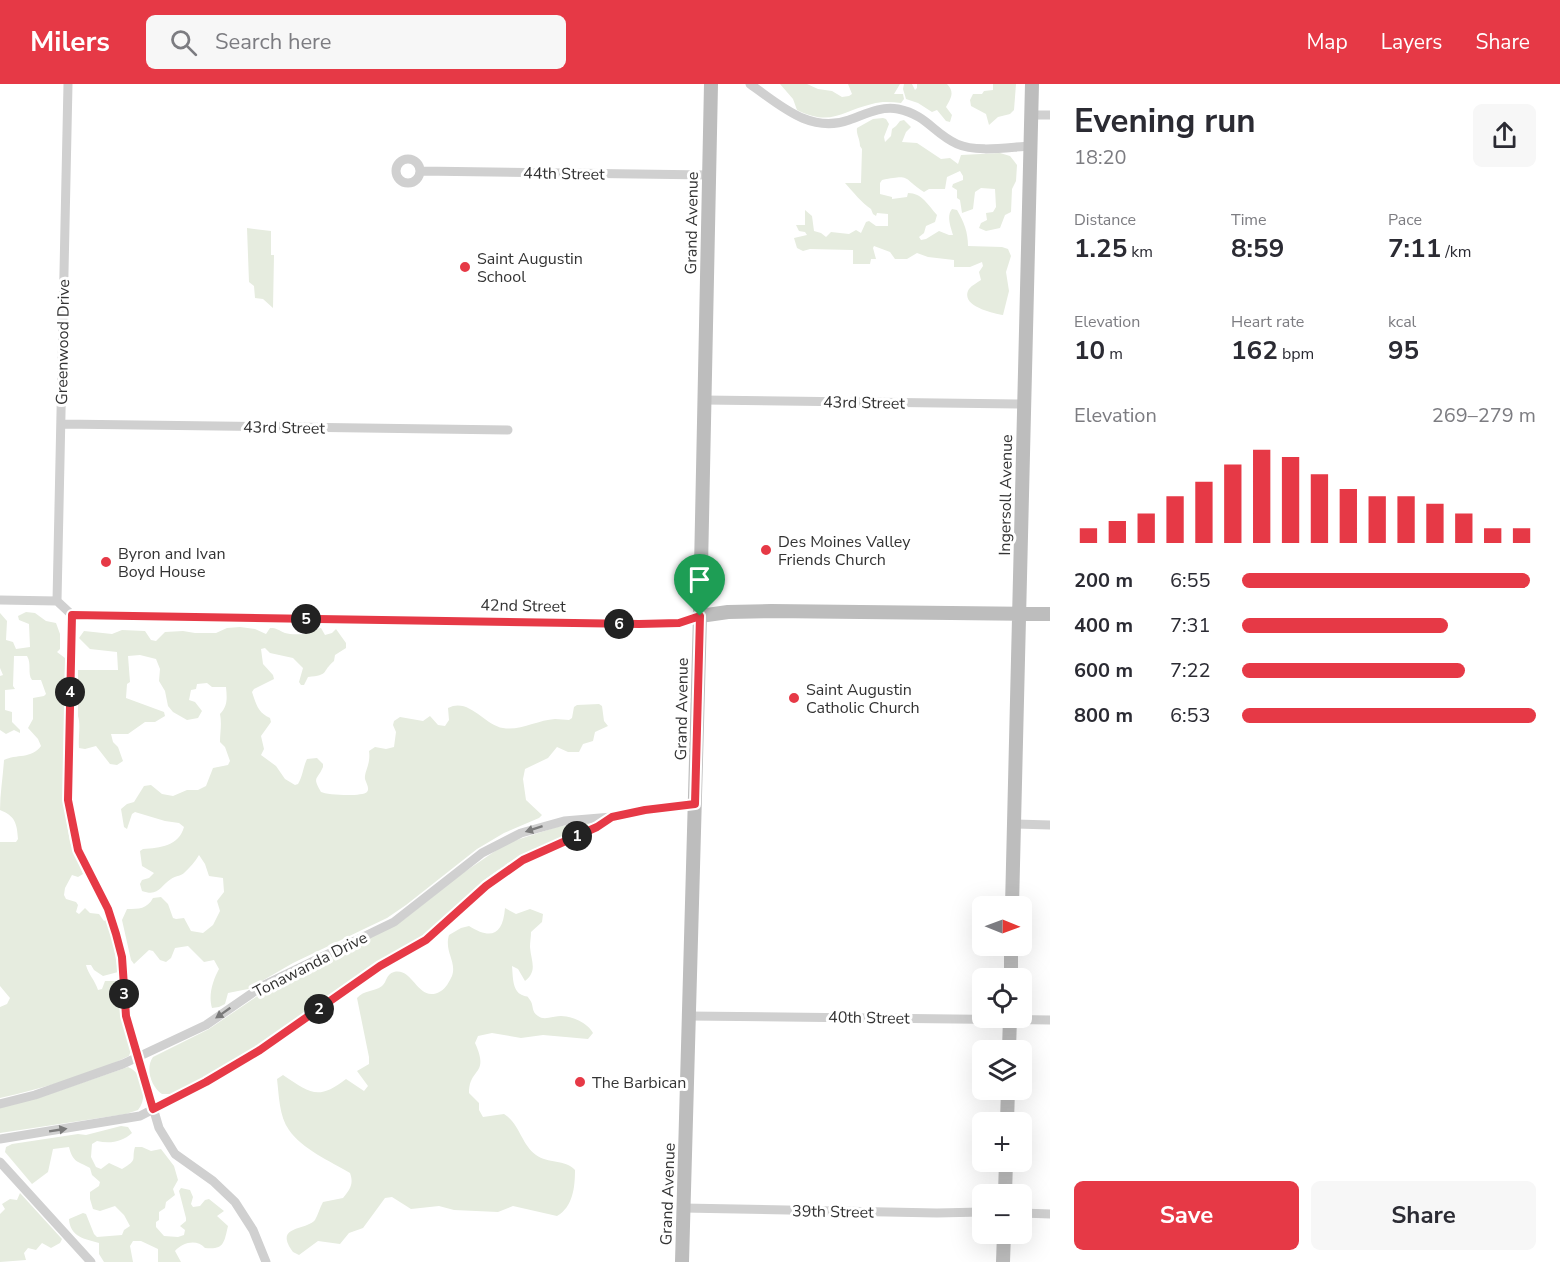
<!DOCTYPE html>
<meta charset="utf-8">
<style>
body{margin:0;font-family:"Nunito Sans",sans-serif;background:#f7f7f7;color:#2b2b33;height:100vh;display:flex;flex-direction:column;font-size:22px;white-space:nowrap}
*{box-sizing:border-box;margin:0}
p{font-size:20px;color:#7c7c81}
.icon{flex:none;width:33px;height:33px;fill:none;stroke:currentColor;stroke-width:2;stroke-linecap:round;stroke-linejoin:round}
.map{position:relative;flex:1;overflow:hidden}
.drawer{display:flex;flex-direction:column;background:#fff;width:510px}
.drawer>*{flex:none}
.needle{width:39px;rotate:91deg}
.controls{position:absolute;left:972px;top:812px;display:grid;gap:12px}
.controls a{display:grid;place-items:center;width:60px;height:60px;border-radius:9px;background:#fff;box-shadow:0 6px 24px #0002;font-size:30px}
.pin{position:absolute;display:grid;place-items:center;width:51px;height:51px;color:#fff;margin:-62px -26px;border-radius:50% 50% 50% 0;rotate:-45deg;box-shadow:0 0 6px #0007}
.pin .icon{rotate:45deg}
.km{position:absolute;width:30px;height:30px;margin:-15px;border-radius:50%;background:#222;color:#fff;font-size:16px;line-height:30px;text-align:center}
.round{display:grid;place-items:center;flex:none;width:63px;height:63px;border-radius:9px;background:#f7f7f7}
.headline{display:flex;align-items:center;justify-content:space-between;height:102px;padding:0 24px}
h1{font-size:33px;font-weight:700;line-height:45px}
.figures{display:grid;grid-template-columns:repeat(3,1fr);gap:9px;height:102px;padding:6px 24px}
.figures div{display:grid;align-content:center}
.figures b{font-size:26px;font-weight:700}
.figures small{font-size:16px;font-weight:400}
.figures p{font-size:16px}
.chart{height:168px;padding:12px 24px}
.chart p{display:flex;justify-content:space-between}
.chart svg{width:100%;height:108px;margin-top:6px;stroke:#e63946;stroke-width:6}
.action{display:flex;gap:12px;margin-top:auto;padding:12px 24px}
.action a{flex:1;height:69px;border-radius:9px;background:#e63946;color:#fff;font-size:24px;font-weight:700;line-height:69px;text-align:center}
.action a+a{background:#f7f7f7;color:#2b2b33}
ul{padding:0 24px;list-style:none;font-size:20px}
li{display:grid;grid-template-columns:96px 72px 1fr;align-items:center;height:45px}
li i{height:15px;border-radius:8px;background:#e63946}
header{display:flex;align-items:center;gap:36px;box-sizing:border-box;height:84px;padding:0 30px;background:#e63946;color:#fff}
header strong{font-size:28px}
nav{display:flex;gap:33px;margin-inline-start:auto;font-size:21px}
.search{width:420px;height:54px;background:#f7f7f7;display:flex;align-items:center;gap:15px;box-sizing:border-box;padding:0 21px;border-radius:9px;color:#7c7c81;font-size:22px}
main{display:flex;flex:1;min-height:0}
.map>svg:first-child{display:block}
</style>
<header>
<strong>Milers</strong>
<div class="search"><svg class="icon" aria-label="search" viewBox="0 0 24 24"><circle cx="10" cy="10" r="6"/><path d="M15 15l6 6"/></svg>Search here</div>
<nav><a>Map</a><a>Layers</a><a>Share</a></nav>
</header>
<main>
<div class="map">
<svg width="1050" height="1178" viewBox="0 0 1050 1178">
<rect width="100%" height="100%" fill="#fff"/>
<path fill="#e6ecdf" d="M780,0H807L818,5L832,7L842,13L849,12L852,10L848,0H900L894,10H903L904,15L901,19C891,18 882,17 872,20C842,27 831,43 797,26L793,15Z
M904,0H912L915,6L917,4V0H947C955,8 951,14 946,23L952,31L950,38L946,37L937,26L932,28L918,19L906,15L903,5Z
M993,0H1016L1014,26L1010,30L998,33L989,41L986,30L971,22L970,16L973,10H982L984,7L993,6Z
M883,34L886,35L889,40L884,53L885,58L891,52L892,45L896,42L900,37L904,36L911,43L906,48L902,58L917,59L941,75L950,74L958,80L961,71L1000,69L1010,72L1014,77L1017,81L1016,97L1012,105L1011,128L1005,131L1000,144L986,147L979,144L981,139L987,136L986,129L993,128L996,123L995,105L981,104L975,108L973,125L962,129L960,116L957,114V106L952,103L953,100L963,96V92L960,87L947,93L945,105H929L924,108C902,94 912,90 882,96L880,99V110L892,113V115L907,113L908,109C922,109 928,121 937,131L935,138L926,142L924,149L919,153L921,156L926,155L939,147L949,151H953C951,144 946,132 952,125L957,126C964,138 968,148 968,162L1002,163L1008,165L1011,172L1006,188L1009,207L1003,231C993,229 959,222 969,205C972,201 977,199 981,196L979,188L983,182L982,178L970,183H954V176L928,173L917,169L907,175H895L890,168L874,162L873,164L876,175H871L870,180H853V166L810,165L803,167L797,164L794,154L807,151L805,148L799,147L796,141H805V126L812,132L814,147L821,149L826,153L831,148L849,150L856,146L861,149L866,138L869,137L876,142H888V130L877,129L876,132L873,130L871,125C862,119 853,108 845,99H861L862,65L860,62C860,55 856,50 857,44L873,35Z
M247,144L271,147V171H274L273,224L263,215L255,214L254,202L249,198Z
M26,528L35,529L46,537L56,539L60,550V565L57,568L65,574L63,716L70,758L83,790L78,793L72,791L65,804L64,811L66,815L76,818L78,821L76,828L79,830L85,824L90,829L99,830L104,837L106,836L113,858L118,888L103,892L94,886L91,881H86C88,890 95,896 98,906L102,905L105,897H118L120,927L131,966L129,972C88,992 43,1004 0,1014V923L7,920L10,914L0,902V758H16L18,755C17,739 15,732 0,726C0,709 3,693 4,676C16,670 32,675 41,662L38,655L28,644L33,635V614L44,612L46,610L41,596H32C27,589 32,580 27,572H14L13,602L15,605L5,606V626L12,628V638L20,646V649L14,646L6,650L0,646V592L3,591L0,584V529L7,537L6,556L13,558L16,565L30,563L29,540L19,536L18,532Z
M240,543L255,545L266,550L270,544C277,544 278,546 285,549C291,551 300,550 307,550L310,546L321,544L325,551L332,549L336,545L346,559V564L335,571L334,577C321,588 330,591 308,593L304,601H301L299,598L303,584L293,574L270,569L265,564L261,565L263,580L273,591L274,595L254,605L252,608C256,620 258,629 270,634L271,638L261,652L264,665L261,671L276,682L285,695L295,701L298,700C303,692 303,683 307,675L317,674L323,680V683C317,697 312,692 321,708C327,711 362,713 367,708C370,704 366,699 365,695C364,688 371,680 369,667L375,663L386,665L394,663L396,648L393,641L394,637L400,633L423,637L430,632L438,641L445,642L449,636L448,624C469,613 484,641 503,644C520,647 538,636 555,635C560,635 565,636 569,636L572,634L574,623L577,621L599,620L602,622L604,637L608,642L595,648L593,657L583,660L579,668H568L557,663L548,674L525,685L523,695L526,716L542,731L539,734L504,749L477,765L406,821L387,834L293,879L248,905L228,909L225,920L219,923L212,924C208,911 213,896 219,885L214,876L204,878L188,862L175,864L171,874L166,878L160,876L153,867L149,866L134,880L131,876L122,836L127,825C139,825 147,825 153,814L161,813L168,820L173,834L176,835L184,834L191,847L203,849L213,841L220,827L217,817L224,808L223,794L209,792L205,780L199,771C195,778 190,783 184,789C181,792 175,792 171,795C160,802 159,813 142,807L140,800L142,796L149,794L154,789L142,782L140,767L143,765C160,764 179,762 184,743L179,739L165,737L135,728L132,730L127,745L124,743L121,725L127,720L134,718L144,702L151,701L162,710L173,712L187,706H198L206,702L213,684L228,681L230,677L225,663L220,658C220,648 222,640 220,630C228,622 227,614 226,603H212L207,599L197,600L196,605L191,606L189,616L195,618L202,627L198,634L187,636L173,628L168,622L165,607L159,597L160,585L156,575L140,571L128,572L130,598L127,600L126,614L164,628L165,632L155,638H145L128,650H111L113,658L118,663L123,677L117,681L110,680L96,662L85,665L79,664C78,653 81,641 78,632V586H118L117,568L90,565L79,554L84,547L112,550L122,546L145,547L151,556L156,557L165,548L183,547L195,549H216L227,544Z
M592,737L585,744L534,765L508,779L483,797L424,852L382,876L238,975L174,1010H162C151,1003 145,984 153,973L209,945L275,900L402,837L460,791L507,759L557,743Z
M505,824L516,830L530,825L543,830L542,838L531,848C531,853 530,858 530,863C531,877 538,887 525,897L518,885L512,882C513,891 512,907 522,911C528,914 526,910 530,916C534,921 531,928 538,932C544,937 553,932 561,932C572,932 588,939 593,949L588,955L543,951L521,954L492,949L478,952L475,959C490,992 469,983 469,1009L479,1019V1026L483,1033L504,1030C520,1040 521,1060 536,1071C548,1080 565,1075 575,1086C575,1103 573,1123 557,1132L513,1122L498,1128L454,1126L439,1122L411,1125L392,1113L385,1114L363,1144L349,1149L340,1160L318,1157L299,1171L293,1168C273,1141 306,1147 315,1136C318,1131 320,1123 323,1118L343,1114C350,1105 354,1100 350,1089C330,1077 302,1065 289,1046C279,1032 279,1011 277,995L283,991C310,1009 318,1017 346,995L364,1007L368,1002L357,987L369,980V973L357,914C364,906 374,908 382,902C387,898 386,890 394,888C414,883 418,921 441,907C446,904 449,898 452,892C457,877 444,868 449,851L461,844L469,842C491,856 503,851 505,824Z
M128,983C144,989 148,1014 138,1026L126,1030L0,1049V1023L41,1013Z
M121,1042L128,1043L132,1049C122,1058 110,1060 97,1057L92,1060L91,1073L96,1083L101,1085L109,1079L122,1085C139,1075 131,1076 135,1063H142L151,1067L161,1065L174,1082L178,1096L173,1105L175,1111L166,1118L165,1124L159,1128V1136L156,1138V1143L164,1152L178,1153L184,1151L185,1146L180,1142L186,1137V1134L179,1107L181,1104L190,1106L193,1113L191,1120L193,1123L200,1122L205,1116L209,1115L224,1127L217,1132L228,1142C224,1159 224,1166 205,1164C197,1155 183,1158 175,1167L181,1178H158V1165L141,1157H133L130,1162L133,1178H104L99,1170V1159C85,1155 70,1153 69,1135L83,1129L86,1130L94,1150L97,1153L122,1151L124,1146L130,1142L124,1131L115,1122L100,1127L93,1125L90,1115V1108L99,1102L100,1098L92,1091L90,1084C78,1077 73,1079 69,1063L53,1065L48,1088L32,1100L5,1068L6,1063L12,1060L78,1050L86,1051Z
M20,1109L62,1155L60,1159L51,1164L42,1159L36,1166L28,1164L24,1169L26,1176L0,1178V1130L5,1125L2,1120L10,1115L17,1116Z"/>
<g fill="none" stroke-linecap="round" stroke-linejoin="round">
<path stroke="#d0d0d0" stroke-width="9" d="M750,0C780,21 810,50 849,36C866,30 880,22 898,25C927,31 933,49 957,60C977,69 1009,63 1030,62
M1031,31H1050
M396 87a12 12 0 1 1 24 0a12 12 0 1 1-24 0Z
M420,87L709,91
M704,316L1023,320
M61,340L508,346
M0,516L57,517L72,531L639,540L679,539L700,532
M57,517L68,0
M72,531L68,716L78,766L108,825L116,850L122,873L126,932L159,1044L175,1070L213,1097L235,1118L253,1146L266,1178
M1015,740L1050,741
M688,932L1050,936
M0,1020L35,1011L123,980L206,941L264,901L394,838L482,769L521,749L564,737L612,733L655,725L695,720
M0,1055L140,1032L206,998L260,966L380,882L426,856L486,802L506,786L545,765L597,743L611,734
M0,1078L91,1178
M683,1124L937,1129L982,1128
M1022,1129L1050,1130"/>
<path stroke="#bdbdbd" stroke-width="14" d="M700,532L728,528L771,527L1050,530
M1012,822L1032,0
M1011,894V861
M1009,966L1010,933
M1007,1038L1008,1005
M1005,1110L1006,1077
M682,1178L700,532L711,0
M1003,1178L1004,1149"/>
</g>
<defs><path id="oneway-solid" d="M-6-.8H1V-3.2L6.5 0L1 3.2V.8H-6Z" transform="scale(1.5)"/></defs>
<g fill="#7a7a7a">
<use href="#oneway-solid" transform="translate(534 745) rotate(162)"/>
<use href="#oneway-solid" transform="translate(223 929) rotate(145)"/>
<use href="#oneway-solid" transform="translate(58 1046) rotate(-9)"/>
</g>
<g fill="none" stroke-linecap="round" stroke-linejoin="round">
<defs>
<path id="route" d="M72,531L639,540L679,539L700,532L695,720L645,726L612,733L597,743L523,776L486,802L426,856L380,882L260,966L206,998L153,1025L126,932L122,873L116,850L108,825L78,766L68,716Z"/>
</defs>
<use href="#route" stroke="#fff" stroke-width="12"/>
<use href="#route" stroke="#e63946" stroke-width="8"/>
</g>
<g fill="#e63946" stroke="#fff" stroke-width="2">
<circle cx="465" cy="183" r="6"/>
<circle cx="766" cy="466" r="6"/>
<circle cx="106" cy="478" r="6"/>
<circle cx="794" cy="614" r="6"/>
<circle cx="580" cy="998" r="6"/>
</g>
<g text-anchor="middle" stroke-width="6" stroke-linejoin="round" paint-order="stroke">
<g font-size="16" fill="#333" stroke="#fff">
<text transform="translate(564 89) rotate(1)" y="6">44th Street</text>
<text transform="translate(691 139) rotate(-89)" y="6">Grand Avenue</text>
<text transform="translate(62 258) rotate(-89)" y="6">Greenwood Drive</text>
<text transform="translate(864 318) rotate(1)" y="6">43rd Street</text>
<text transform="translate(284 343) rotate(1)" y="6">43rd Street</text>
<text transform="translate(1005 411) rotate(-89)" y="6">Ingersoll Avenue</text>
<text transform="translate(523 521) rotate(1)" y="6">42nd Street</text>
<text transform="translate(681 625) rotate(-89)" y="6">Grand Avenue</text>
<text transform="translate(310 880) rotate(-27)" y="6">Tonawanda Drive</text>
<text transform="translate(869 933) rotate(1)" y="6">40th Street</text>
<text transform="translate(667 1110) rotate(-88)" y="6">Grand Avenue</text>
<text transform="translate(833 1127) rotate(1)" y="6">39th Street</text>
</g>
<g font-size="16" fill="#333" stroke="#fff" text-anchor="start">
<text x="477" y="180">Saint Augustin<tspan x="477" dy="18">School</tspan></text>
<text x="778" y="463">Des Moines Valley<tspan x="778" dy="18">Friends Church</tspan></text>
<text x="118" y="475">Byron and Ivan<tspan x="118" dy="18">Boyd House</tspan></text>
<text x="806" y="611">Saint Augustin<tspan x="806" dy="18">Catholic Church</tspan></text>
<text x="592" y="1004">The Barbican</text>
</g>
</g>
</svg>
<div class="controls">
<a><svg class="needle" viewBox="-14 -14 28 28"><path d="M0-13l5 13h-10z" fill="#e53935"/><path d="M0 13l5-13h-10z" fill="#7c7c81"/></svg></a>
<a><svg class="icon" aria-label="locate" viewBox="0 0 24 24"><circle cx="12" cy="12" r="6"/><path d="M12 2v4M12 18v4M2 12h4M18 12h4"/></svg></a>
<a><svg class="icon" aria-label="layers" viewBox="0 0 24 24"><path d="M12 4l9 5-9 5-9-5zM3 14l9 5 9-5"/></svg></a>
<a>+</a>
<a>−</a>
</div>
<div class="pin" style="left:700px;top:532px;background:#1e9e55"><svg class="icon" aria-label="arrive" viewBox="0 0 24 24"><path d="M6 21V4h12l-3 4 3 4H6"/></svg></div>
<b class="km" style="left:577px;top:752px">1</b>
<b class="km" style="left:319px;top:925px">2</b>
<b class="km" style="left:124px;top:910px">3</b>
<b class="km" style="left:70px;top:608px">4</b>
<b class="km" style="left:306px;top:535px">5</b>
<b class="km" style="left:619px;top:540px">6</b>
</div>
<section class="drawer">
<div class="headline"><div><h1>Evening run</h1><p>18:20</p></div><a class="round"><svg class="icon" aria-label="share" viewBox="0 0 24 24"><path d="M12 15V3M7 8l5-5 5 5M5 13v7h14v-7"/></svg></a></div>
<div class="figures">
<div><p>Distance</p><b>1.25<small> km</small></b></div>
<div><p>Time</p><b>8:59</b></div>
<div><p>Pace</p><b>7:11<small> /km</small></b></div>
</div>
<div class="figures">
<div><p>Elevation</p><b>10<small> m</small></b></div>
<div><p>Heart rate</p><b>162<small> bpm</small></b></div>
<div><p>kcal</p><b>95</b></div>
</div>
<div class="chart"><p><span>Elevation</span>269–279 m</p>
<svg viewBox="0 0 160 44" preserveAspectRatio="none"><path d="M5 44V38M15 44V35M25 44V32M35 44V25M45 44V19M55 44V12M65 44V6M75 44V9M85 44V16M95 44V22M105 44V25M115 44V25M125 44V28M135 44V32M145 44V38M155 44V38"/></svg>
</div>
<ul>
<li><b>200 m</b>6:55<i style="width:98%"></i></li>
<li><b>400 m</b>7:31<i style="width:70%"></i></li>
<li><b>600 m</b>7:22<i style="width:76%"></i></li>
<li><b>800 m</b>6:53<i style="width:100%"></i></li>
</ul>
<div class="action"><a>Save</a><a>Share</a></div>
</section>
</main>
